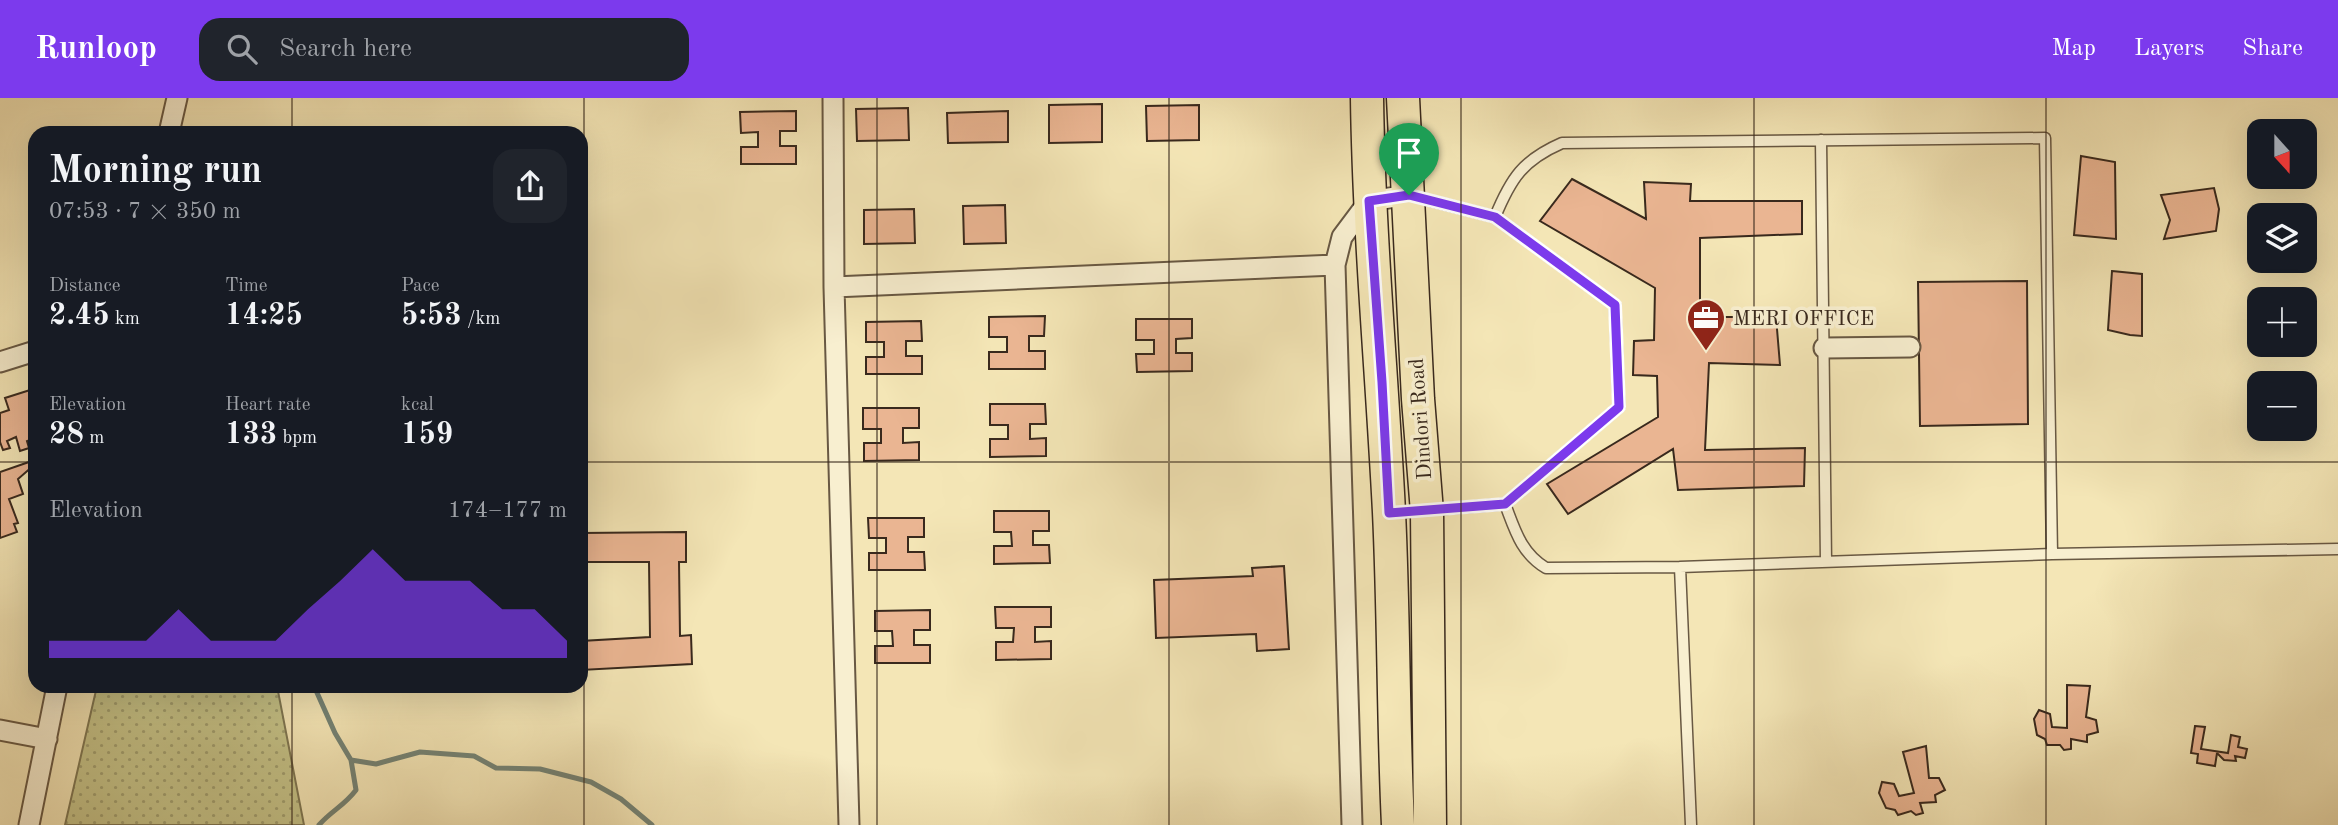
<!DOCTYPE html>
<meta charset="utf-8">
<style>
body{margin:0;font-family:"Old Standard TT",serif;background:#20242c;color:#f1f3f6;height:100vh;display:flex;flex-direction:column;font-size:26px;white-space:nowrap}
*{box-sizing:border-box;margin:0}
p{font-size:23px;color:#9ea1a6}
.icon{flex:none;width:38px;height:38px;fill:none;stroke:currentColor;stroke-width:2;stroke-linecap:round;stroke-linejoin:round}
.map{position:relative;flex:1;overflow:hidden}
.drawer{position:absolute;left:28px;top:28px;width:560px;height:567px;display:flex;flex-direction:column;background:#171b24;border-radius:21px;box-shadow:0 7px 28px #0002}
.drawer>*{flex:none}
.needle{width:46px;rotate:159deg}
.controls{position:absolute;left:2247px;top:21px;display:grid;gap:14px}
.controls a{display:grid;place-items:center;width:70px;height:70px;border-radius:14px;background:#171b24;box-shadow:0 7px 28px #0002;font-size:35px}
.pin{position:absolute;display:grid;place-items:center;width:60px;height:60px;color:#fff;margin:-72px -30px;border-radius:50% 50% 50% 0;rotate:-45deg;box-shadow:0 0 7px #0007}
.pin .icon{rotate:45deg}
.round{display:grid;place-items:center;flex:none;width:74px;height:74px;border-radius:21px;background:#20242c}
.headline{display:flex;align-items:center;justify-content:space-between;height:119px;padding:0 21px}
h1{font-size:38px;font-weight:800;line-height:52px}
.metrics{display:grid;grid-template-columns:repeat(3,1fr);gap:10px;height:119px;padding:7px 21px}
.metrics div{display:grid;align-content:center}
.metrics b{font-size:30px;font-weight:800}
.metrics small{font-size:19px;font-weight:400}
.metrics p{font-size:19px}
.chart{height:196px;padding:14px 21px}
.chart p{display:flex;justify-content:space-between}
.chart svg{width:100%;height:126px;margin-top:7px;fill:#7c3aed;opacity:.7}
header{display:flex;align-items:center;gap:42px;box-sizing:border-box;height:98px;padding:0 35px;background:#7c3aed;color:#fff}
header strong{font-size:33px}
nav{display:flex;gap:38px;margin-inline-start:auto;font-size:24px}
.search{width:490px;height:63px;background:#20242c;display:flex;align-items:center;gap:18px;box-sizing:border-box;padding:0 24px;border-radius:21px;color:#9ea1a6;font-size:26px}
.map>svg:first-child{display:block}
</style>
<header>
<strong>Runloop</strong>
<div class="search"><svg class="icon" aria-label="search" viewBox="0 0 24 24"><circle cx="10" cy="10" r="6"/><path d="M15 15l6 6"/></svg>Search here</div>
<nav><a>Map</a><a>Layers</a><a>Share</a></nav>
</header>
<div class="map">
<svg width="2338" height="727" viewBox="0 0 2338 727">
<defs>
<pattern id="park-dots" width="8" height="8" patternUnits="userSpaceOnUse" patternTransform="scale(1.75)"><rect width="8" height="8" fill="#c4c288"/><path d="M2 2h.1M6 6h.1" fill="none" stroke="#a09e6f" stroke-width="1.8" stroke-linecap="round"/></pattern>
<pattern id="water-rules" width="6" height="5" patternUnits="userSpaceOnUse" patternTransform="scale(1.75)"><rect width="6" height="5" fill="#9cbfaf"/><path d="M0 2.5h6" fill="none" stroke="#809b8e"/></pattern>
</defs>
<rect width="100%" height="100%" fill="#f4e6b6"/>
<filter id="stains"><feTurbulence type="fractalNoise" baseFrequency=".00286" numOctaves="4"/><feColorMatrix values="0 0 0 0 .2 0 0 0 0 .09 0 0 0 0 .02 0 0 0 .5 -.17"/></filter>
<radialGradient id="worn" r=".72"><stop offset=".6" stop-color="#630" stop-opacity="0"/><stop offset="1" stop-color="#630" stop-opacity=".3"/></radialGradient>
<path fill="url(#park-dots)" stroke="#7e7652" stroke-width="2" d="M97,588H277L304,727H65Z"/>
<path fill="url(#water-rules)" stroke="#748375" stroke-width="2" d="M278,29L313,33L314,35H255Z"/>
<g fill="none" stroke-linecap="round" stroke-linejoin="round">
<path stroke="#748375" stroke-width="5" d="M314,588L335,635L351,662L376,666L420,654L474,658L496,670L540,671L591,684L621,701L652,727
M319,727C331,713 344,708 356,692L351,662"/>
</g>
<path fill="#eab592" stroke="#39291d" stroke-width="2" d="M1102,6V44L1049,45V7Z
M1199,7V42L1147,43L1146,8Z
M908,10L909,42L857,43L856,11Z
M796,13V33H780V48H796V66H741V49H758V34L741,35L740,14Z
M1008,13V44L948,45L947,15Z
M2081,58L2115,64L2116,141L2074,137Z
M1572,81L1646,121L1644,84L1691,86L1690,103H1802V136L1700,140V219H1776L1780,267L1709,265L1705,352L1805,350L1804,388L1678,392L1673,351L1568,416L1547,386L1658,319L1657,278L1633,277L1634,243L1654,242L1655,190L1540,123Z
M2214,90L2219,111L2216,133L2164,141L2170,122L2161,97Z
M1005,107L1006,145L964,146L963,108Z
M914,111L915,145L864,146V112Z
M2112,173L2142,176V238L2130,237L2108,232Z
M2027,183L2028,326L1920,328L1918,184Z
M1045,218L1044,238H1029V253H1045V271H989V254H1007V239H989V219Z
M1136,221H1192V240L1176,241V255H1192V273L1137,274L1136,256H1154V242H1136Z
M921,223L922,243H906V258H922V276H866V259H884V244H866V224Z
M30,292L35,308V316L31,317L35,331V340L27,343L29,350L20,353L16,339L7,343L10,350L3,352L0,344V315L9,312L5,300Z
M990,306H1045L1046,326H1030V341L1046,340V358L990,359V341H1008V327H990Z
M863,310H919V330H903V345L919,344V362L864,363V345H881V331H863Z
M29,364L33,368L18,381L23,396L9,401L18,425L14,426L17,434L0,440V374Z
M994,413H1049V433H1033V447H1049L1050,465L994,466V448H1012L1011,434H994Z
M868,420H924V439H908V454H924L925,472H869V455H886V440H869Z
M686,434V464H679L680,538L691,537L692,566L581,572V543L650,539L649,464H581V435Z
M1284,468L1289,551L1257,553L1256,536L1156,540L1154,482L1253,478L1252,470Z
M995,509H1051V529H1035V544L1051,543V561L996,562V544H1013L1014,530H996Z
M930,512V532H914V547H930V565H875V548H893L892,533H875V513Z
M2067,587L2090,588L2086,619L2096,622L2098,634L2087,637V644L2071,641V651L2064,652L2060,647H2047L2045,641L2037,637L2034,621L2039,612L2050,616L2052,629L2067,630Z
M2195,628L2205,629L2201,651L2228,655L2231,637L2240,639L2238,649L2247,651L2245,660L2235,658L2236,663L2224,662L2217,655L2215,668L2197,665L2198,656L2191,655Z
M1926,648L1929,680H1939L1945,692L1935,697L1936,704L1920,705L1923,715L1916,717L1911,713L1898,717L1895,712L1886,710L1879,695L1882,684L1894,686L1899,698L1914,695L1903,654Z"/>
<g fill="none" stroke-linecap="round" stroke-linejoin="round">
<defs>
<path id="service" d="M1821,42L1826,464
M1412,98L1495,119L1615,207L1619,309L1505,406
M1495,119C1511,80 1523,62 1562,45L2045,40L2052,456L1680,469
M1393,415L1505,406C1515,432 1521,455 1546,470L1680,469L1691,727
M2052,456L2338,451"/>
<path id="minor" d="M833,0L834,189L849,727
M169,35L177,0
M834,189L1335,167
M1824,250L1910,249
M0,264L35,253
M0,632L47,641
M29,727L57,588
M1352,727L1335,167L1342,139L1369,103L1409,97"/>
<path id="primary" d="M1367,0C1369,138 1382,276 1389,414C1394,518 1393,623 1398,727
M1403,0L1418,301L1427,414L1430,727"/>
</defs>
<use href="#service" stroke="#685843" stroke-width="13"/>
<use href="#minor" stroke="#685843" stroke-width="23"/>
<use href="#primary" stroke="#39291d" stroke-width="35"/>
<use href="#service" stroke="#f8efd0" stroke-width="10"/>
<use href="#minor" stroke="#f8efd0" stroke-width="19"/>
<use href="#primary" stroke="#f4e6b6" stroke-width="32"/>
</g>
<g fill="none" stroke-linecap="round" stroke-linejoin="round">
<defs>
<path id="route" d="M1409,97L1495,119L1615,207L1619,309L1505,406L1389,415L1382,284L1369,103Z"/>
</defs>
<use href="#route" stroke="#fff" stroke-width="14"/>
<use href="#route" stroke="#7c3aed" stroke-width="9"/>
</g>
<path fill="none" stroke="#39291d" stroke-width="2" stroke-opacity="0.55" d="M292,0V35M584,0V727M877,0V727M1169,0V727M1461,0V727M1754,0V727M2046,0V727M0,364H35M581,364H2338M292,588V727"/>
<defs>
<symbol id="office-pin" viewBox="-11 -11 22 30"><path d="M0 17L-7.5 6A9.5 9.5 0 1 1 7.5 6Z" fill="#8f2418" stroke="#f8efd0"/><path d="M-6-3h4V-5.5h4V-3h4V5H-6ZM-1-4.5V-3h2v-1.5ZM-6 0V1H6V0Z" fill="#fff"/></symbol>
</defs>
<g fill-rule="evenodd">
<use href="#office-pin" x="1684" y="198" width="44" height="60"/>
</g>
<g text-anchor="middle" stroke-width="7" stroke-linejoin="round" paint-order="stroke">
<g font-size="21" fill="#39291d" stroke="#f8efd0" text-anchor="start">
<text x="1733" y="227">MERI OFFICE</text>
</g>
<g font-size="21" fill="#39291d" stroke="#f8efd0">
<text transform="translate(1420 321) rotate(-94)" y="7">Dindori Road</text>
</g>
</g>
<rect width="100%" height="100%" filter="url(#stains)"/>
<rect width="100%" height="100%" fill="url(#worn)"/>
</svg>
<div class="controls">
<a><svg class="needle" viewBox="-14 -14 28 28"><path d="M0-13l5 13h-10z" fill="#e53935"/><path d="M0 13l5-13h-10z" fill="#9ea1a6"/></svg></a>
<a><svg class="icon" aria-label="layers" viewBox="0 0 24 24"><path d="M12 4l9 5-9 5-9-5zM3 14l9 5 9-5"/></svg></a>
<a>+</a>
<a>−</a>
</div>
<div class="pin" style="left:1409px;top:97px;background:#1e9e55"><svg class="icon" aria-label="arrive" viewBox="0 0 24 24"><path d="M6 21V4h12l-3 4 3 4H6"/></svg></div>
<section class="drawer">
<div class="headline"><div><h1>Morning run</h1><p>07:53 · 7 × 350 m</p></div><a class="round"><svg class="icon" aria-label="share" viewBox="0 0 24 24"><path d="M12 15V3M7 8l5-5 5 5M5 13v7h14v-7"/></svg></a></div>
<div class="metrics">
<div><p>Distance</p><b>2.45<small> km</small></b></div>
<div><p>Time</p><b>14:25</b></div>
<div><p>Pace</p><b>5:53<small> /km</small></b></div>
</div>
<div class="metrics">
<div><p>Elevation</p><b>28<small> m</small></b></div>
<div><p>Heart rate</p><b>133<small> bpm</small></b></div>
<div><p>kcal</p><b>159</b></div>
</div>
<div class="chart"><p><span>Elevation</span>174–177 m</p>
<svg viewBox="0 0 160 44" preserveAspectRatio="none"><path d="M0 44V38L10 38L20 38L30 38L40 27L50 38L60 38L70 38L80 27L90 17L100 6L110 17L120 17L130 17L140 27L150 27L160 38V44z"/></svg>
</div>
</section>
</div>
